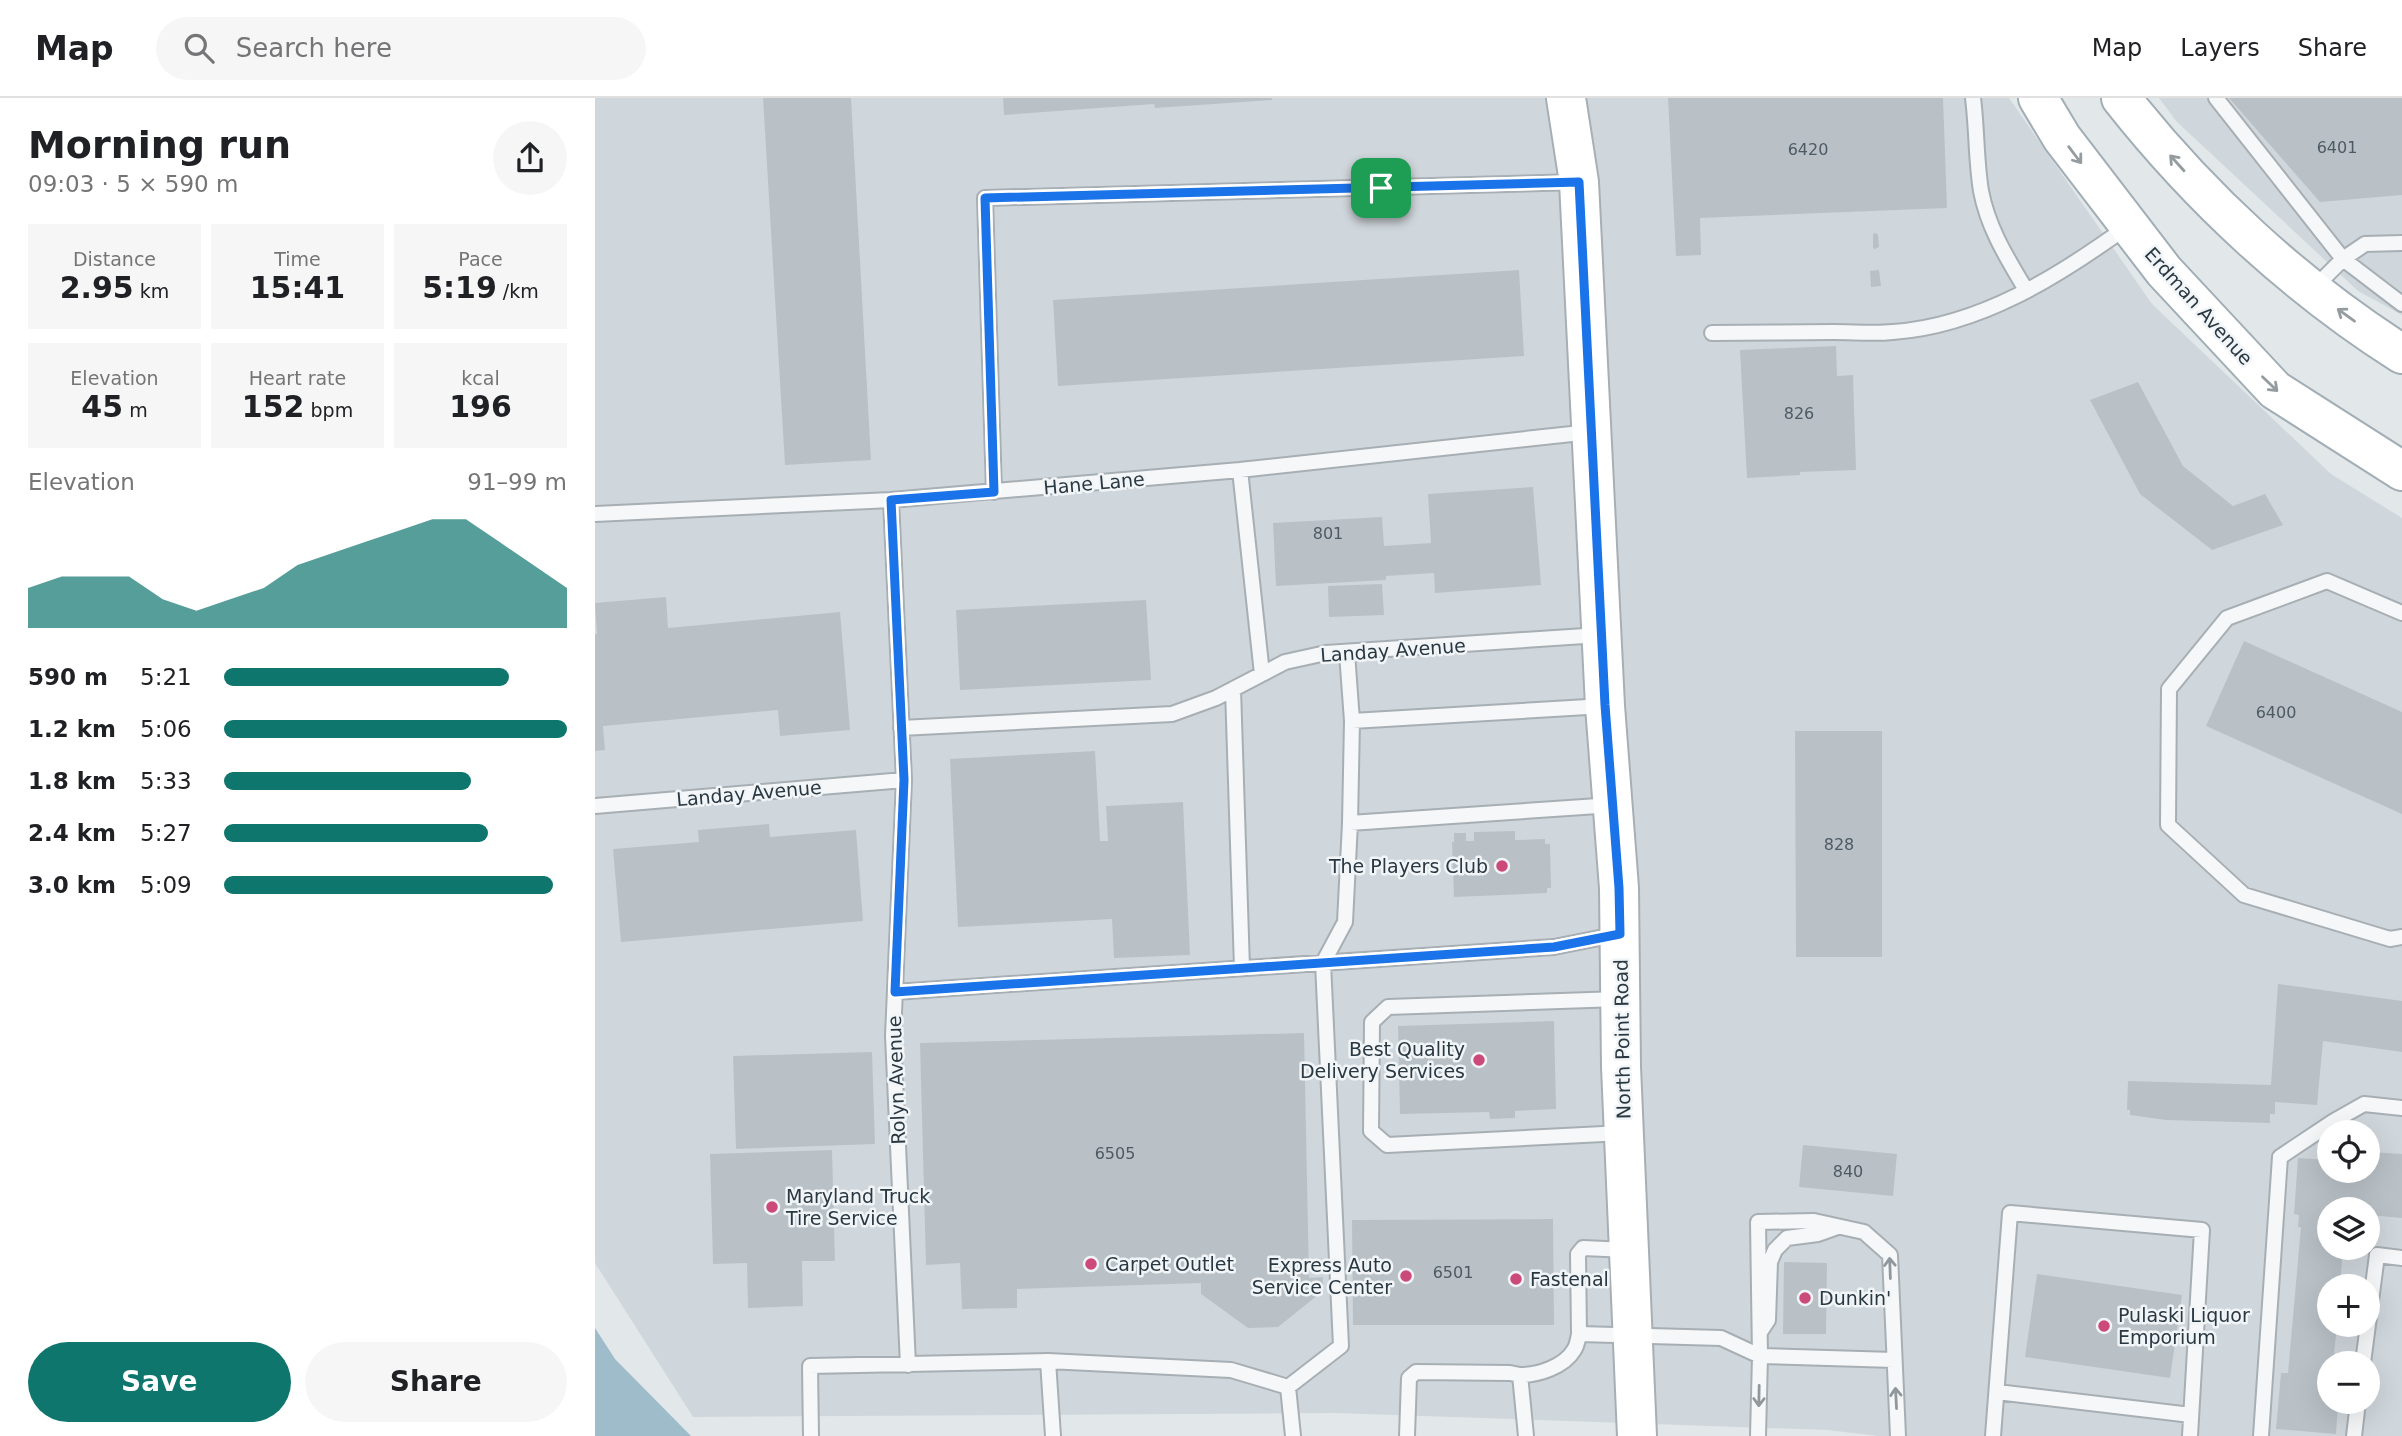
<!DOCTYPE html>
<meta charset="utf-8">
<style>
body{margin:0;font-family:"DejaVu Sans",sans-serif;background:#f6f6f6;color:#202124;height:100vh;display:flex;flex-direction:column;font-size:26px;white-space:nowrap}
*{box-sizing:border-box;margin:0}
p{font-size:23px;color:#757577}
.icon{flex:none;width:38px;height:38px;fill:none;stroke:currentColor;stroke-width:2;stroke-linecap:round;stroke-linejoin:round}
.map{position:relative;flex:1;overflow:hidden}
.details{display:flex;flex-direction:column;background:#fff;width:595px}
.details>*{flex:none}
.fabs{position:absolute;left:1722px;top:1022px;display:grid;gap:14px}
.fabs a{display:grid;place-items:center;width:63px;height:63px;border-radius:50%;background:#fff;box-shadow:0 7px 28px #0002;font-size:35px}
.pin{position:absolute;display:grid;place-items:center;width:60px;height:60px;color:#fff;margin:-30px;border-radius:14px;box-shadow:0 4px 10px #0006}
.round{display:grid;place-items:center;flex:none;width:74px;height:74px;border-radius:37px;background:#f6f6f6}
.overview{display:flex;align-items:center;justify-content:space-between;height:119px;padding:0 28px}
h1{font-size:38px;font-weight:800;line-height:52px}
.stats{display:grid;grid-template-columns:repeat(3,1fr);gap:10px;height:119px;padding:7px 28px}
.stats div{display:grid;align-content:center;border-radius:0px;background:#f6f6f6;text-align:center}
.stats b{font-size:30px;font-weight:800}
.stats small{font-size:19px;font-weight:400}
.stats p{font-size:19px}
.chart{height:196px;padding:14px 28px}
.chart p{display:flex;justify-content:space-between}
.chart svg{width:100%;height:126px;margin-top:7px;fill:#0f766e;opacity:.7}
.action{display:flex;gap:14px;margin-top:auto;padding:14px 28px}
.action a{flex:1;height:80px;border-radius:42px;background:#0f766e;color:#fff;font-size:28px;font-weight:800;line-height:80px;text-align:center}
.action a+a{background:#f6f6f6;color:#202124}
ul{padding:0 28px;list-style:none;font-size:23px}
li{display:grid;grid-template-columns:112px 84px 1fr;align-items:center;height:52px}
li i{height:18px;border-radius:9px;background:#0f766e}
header{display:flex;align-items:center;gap:42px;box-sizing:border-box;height:98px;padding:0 35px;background:#fff;border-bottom:2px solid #e0e0e0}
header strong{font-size:33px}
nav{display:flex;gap:38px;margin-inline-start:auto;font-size:24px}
.search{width:490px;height:63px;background:#f6f6f6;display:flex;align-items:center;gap:18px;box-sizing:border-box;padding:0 24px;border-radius:38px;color:#757577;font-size:26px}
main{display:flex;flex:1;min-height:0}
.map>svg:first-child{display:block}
</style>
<header>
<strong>Map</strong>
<div class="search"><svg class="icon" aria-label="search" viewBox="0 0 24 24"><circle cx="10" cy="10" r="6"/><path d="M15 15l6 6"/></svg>Search here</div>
<nav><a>Map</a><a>Layers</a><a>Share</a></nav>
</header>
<main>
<section class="details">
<div class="overview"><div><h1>Morning run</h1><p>09:03 · 5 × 590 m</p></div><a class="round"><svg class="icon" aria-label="share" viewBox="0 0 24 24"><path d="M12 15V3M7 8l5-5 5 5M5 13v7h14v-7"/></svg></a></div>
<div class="stats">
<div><p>Distance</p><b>2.95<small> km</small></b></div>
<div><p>Time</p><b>15:41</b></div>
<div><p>Pace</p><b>5:19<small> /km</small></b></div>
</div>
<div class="stats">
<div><p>Elevation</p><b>45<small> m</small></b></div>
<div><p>Heart rate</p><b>152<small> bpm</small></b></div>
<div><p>kcal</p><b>196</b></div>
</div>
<div class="chart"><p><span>Elevation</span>91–99 m</p>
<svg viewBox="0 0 160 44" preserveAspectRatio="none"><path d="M0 44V30L10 26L20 26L30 26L40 34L50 38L60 34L70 30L80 22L90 18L100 14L110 10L120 6L130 6L140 14L150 22L160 30V44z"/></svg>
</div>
<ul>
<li><b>590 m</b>5:21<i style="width:83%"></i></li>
<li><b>1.2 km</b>5:06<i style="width:100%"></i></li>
<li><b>1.8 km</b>5:33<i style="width:72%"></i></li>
<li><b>2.4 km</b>5:27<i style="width:77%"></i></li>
<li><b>3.0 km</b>5:09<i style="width:96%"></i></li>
</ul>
<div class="action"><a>Save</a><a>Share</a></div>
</section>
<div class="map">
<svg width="1807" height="1338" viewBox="0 0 1807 1338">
<rect width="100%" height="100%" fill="#e2e7ea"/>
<path fill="#d0d7dc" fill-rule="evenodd" d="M0,0H1414L1557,206L1736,376L1807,420V1338H1283L1232,1332L740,1315L98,1319L0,1165ZM1734,1034H1773V1073H1734ZM1734,1111H1773V1150H1734ZM1734,1188H1773V1227H1734ZM1734,1265H1773V1304H1734Z
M1564,0H1807V217L1763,193L1581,23Z"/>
<path fill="#9ebcc9" d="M0,1230L20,1261L96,1338H0Z"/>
<path fill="#b9c1c7" d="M168,0H256L276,362L190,367Z
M408,0H677V2L560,10L559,6L409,17Z
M1073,0H1348L1352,110L1105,120L1106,157L1081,158Z
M1634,0H1807V97L1725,104Z
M1281,135L1283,137L1284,149L1280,151L1278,150V136Z
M924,172L929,258L463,288L458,202Z
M1284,172L1286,188L1276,189L1275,173Z
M1241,248L1242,278L1258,277L1261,372L1205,374V377L1152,380L1145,252Z
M1543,284L1588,368L1638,408L1670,396L1688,427L1617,452L1545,396L1495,302Z
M938,389L946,487L840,495L839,475L791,478V482L681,488L678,425L787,419L789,448L836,445L833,396Z
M787,486L789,517L734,519L733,488Z
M71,499L73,530L245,514L255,632L185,638L183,612L8,628L10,652L0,653V536H2L0,505Z
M551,502L556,582L365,592L361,512Z
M1649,543L1807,614V716L1611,628Z
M1200,633H1287V859H1201Z
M500,653L505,743H513L511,708L588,704L595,857L519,860L517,821L363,829L355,661Z
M174,726L175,739L261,732L268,823L26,844L18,751L104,744L103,732Z
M920,733V742L950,741V746H955L956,790H952V795L859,799L857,744H859V735H871V743H879V734Z
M1683,886L1807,903V954L1728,943L1722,1007L1680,1004V1016H1675V1025L1571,1022L1535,1017V1012H1532L1533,983L1676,987Z
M959,923L961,1011L920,1013V1020L895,1021L894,1014L805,1016L803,928Z
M709,935L714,1180L728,1179V1193L683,1229L653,1230L606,1196V1185L422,1191V1210L367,1211L365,1165L331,1167L325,945Z
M277,954L280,1046L141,1051L138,958Z
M1208,1047L1302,1056L1298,1098L1204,1089Z
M237,1052L240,1163H207L208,1208L153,1210L152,1165L118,1166L115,1056Z
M1776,1054L1807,1056V1120L1773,1117V1111H1734V1150H1748L1745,1188H1734V1227H1742L1738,1265H1734V1304H1743L1741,1336L1681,1331L1686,1275H1693L1706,1129H1703L1704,1117L1699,1116L1703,1060L1734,1062V1073H1775Z
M958,1121L959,1227H758L757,1122Z
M1189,1164L1232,1165L1231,1236H1188Z
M1442,1176L1587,1197L1575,1280L1430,1259Z"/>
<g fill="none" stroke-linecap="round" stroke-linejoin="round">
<defs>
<path id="lane" d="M1378,0C1382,31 1381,63 1386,93C1393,130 1412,160 1431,192
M1621,0L1748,161L1807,206
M1717,192L1748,161L1770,146L1807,145
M1117,235C1158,235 1198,234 1239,234C1259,234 1279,236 1298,234C1385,228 1464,178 1533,128
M645,372L667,576
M399,394L390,100L984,84
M296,402L309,682L298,938L313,1267
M0,416L296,402L645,372L995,334
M1807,515L1732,483L1632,520L1574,591L1573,727L1649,797L1795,841L1807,839
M752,555L757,623L755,725L1018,707
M638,591L647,870
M757,623L1009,608
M306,630L577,616L621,600L690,564L731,555L1005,537
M0,708L309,682
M300,894L959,849L1024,836
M1024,901L793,909L777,924L776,1033L792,1047L1028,1035
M1033,1152L988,1150L983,1156L984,1236L1126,1240L1165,1258L1299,1262
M1165,1234L1173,1222L1175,1164L1180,1152L1192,1140L1223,1136L1240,1130
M453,1263L636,1272L693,1289
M1768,1265L1782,1157L1807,1160
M925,1277C943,1277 969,1269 979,1252C982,1248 983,1241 984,1236
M1402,1294L1596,1317
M216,1338L215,1268L453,1263L458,1338
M698,1338L693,1289L746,1248L728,865L750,824L755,725
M812,1338L814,1280L821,1274L915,1275L925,1277L931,1338
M1163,1338L1165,1258L1163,1124L1219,1123L1269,1134L1295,1157L1303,1338
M1398,1338L1415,1115L1607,1132L1595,1338
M1666,1338L1685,1059L1739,1023L1769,1006L1807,1010
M1759,1338L1763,1304"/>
<path id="secondary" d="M971,0L984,84L1010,608L1024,790L1026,969L1042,1338"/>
<path id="primary" d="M1443,0L1467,40L1569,173L1680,292L1807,373
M1526,0C1604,99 1700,188 1807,256"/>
</defs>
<use href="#lane" stroke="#a7afb4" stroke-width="18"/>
<use href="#secondary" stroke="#a7afb4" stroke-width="42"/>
<use href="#primary" stroke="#a1aeb5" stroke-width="42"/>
<use href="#lane" stroke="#f5f7f8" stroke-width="14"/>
<use href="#secondary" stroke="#fff" stroke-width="38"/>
<use href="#primary" stroke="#fff" stroke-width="38"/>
</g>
<defs><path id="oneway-shaft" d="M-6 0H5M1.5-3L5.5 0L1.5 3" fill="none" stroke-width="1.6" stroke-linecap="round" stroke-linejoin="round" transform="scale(1.75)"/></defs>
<g stroke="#949ca0">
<use href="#oneway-shaft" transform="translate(1480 57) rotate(53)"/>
<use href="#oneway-shaft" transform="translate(1582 65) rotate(-132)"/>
<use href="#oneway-shaft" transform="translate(1751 217) rotate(-144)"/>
<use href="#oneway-shaft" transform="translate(1675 286) rotate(44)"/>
</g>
<g stroke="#90989d">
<use href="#oneway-shaft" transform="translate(1295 1170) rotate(-92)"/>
<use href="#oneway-shaft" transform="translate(1164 1298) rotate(91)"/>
<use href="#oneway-shaft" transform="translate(1301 1300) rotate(-93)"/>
</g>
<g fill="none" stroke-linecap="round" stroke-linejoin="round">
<defs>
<path id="route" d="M984,84L1010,607L1024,790L1025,836L959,849L300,894L309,682L296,402L399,394L390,100Z"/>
</defs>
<use href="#route" stroke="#fff" stroke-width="14"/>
<use href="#route" stroke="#1a73e8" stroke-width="9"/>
</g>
<g fill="#cc4a7a" stroke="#f1f5f7" stroke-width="2.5">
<circle cx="907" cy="768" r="7"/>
<circle cx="884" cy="962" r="7"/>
<circle cx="177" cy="1109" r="7"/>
<circle cx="496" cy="1166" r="7"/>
<circle cx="811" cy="1178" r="7"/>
<circle cx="921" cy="1181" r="7"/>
<circle cx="1210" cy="1200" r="7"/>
<circle cx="1509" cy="1228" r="7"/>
</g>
<g text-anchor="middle" stroke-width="5" stroke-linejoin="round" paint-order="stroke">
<g font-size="16" fill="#4e5a63">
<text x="1742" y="55">6401</text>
<text x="1213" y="57">6420</text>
<text x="1204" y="321">826</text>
<text x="733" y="441">801</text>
<text x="1681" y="620">6400</text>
<text x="1244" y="752">828</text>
<text x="520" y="1061">6505</text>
<text x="1253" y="1079">840</text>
<text x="858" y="1180">6501</text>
</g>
<g font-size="19" fill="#2a3842" stroke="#f1f5f7">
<text transform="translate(1604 208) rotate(48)" y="7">Erdman Avenue</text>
<text transform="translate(499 385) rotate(-5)" y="7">Hane Lane</text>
<text transform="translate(798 552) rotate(-4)" y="7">Landay Avenue</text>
<text transform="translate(154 695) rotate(-5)" y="7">Landay Avenue</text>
<text transform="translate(1027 941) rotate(-91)" y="7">North Point Road</text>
<text transform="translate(301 982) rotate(-92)" y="7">Rolyn Avenue</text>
</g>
<g font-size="19" fill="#2a3842" stroke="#f1f5f7" text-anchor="start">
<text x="893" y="775" text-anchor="end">The Players Club</text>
<text x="870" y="958" text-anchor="end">Best Quality<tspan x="870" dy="22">Delivery Services</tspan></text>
<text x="191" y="1105">Maryland Truck<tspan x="191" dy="22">Tire Service</tspan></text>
<text x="510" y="1173">Carpet Outlet</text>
<text x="797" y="1174" text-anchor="end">Express Auto<tspan x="797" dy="22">Service Center</tspan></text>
<text x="935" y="1188">Fastenal</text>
<text x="1224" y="1207">Dunkin'</text>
<text x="1523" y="1224">Pulaski Liquor<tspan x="1523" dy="22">Emporium</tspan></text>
</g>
</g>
</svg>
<div class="fabs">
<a><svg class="icon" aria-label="locate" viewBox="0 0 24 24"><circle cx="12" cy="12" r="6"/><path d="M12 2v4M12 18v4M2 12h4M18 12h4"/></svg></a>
<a><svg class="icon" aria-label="layers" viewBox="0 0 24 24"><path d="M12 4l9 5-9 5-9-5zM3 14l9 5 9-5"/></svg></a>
<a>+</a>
<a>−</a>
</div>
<div class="pin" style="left:786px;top:90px;background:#1e9e55"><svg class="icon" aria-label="arrive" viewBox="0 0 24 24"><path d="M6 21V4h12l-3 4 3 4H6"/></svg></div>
</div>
</main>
